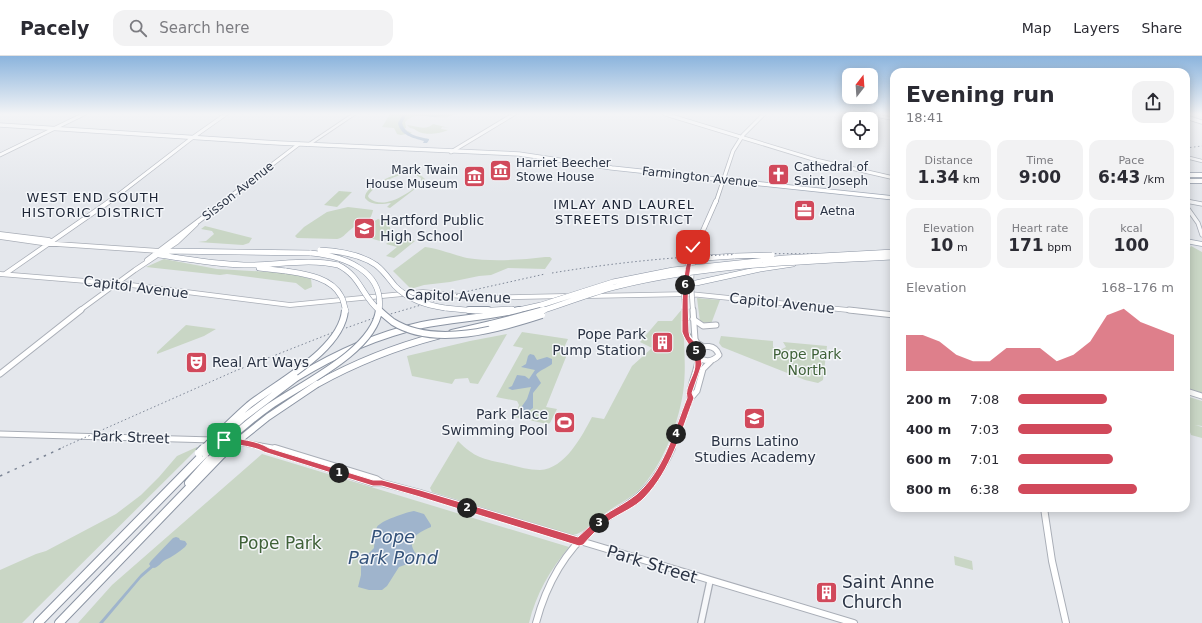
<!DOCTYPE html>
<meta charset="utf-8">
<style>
body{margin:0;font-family:"DejaVu Sans",sans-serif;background:#f2f2f3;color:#2b2b33;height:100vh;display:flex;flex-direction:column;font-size:15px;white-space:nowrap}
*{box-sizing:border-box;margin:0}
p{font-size:13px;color:#7c7c81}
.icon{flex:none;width:22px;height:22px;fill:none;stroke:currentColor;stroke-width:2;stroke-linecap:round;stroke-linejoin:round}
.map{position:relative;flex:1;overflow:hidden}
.panel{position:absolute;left:890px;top:12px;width:300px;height:444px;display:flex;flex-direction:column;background:#fff;border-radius:12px;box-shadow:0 2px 10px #0003}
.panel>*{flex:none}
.needle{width:26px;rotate:17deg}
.fabs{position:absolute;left:842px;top:12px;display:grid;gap:8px}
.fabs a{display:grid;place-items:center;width:36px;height:36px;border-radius:8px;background:#fff;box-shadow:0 2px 10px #0003;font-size:20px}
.pin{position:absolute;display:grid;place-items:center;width:34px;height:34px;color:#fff;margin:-17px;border-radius:8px;box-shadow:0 2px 6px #0006}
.km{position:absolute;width:20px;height:20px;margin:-10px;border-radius:50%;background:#222;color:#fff;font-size:11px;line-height:20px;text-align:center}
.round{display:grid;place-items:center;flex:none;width:42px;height:42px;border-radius:12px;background:#f2f2f3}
.headline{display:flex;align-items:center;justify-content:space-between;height:68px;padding:0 16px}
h1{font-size:22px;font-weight:800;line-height:30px}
.stats{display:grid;grid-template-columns:repeat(3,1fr);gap:6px;height:68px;padding:4px 16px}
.stats div{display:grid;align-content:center;border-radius:10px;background:#f2f2f3;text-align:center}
.stats b{font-size:17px;font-weight:800}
.stats small{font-size:11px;font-weight:400}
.stats p{font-size:11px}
.chart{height:112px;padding:8px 16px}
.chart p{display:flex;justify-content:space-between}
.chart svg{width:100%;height:72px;margin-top:4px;fill:#d1495b;opacity:.7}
ul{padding:0 16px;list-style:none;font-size:13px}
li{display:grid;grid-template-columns:64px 48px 1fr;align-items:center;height:30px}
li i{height:10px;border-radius:5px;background:#d1495b}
header{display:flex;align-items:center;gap:24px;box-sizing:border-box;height:56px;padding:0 20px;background:#fff;border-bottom:1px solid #e1e1e2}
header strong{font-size:19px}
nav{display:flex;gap:22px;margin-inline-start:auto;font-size:14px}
.search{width:280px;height:36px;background:#f2f2f3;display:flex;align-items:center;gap:10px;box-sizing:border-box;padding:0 14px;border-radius:12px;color:#7c7c81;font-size:15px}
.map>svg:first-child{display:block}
</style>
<header>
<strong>Pacely</strong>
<div class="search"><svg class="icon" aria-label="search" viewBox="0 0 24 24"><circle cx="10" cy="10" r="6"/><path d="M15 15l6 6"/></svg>Search here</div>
<nav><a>Map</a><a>Layers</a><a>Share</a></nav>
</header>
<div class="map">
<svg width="1202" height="567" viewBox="0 0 1202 567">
<rect width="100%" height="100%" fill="#e4e7ec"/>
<path fill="#c9d6c5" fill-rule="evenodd" d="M390,58H455C441,68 416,52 405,66L406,72L404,73L412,77L401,79L397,78L394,72L382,71Z
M433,68L449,72L442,71L441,73L448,74C442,77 429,79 422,77C417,76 415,72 410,72L407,69C417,70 426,75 433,68Z
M407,116L419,118L425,123L424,126L390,152L387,151L391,147C382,148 371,150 365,142C364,130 396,117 407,116ZM406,118H414L421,122V126C410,137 384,155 369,142L368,140C373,130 395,119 406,118Z
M339,135L352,136L337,151L324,149Z
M348,151L373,154C370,170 360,165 350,174C345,178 343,182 337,183L297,182L295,180L304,171L327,156Z
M378,163L387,166L390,171C391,177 385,181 380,185L356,178V176Z
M205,170L252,182L249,187L243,189L198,186L206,185L214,178L212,175L201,173Z
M396,180L415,185L394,202L386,200L397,191L386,188Z
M1191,190L1202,196V337L1186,332V199Z
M425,191C436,192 455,199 467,202C492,206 520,204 545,201H550L552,203L545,213L508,212L491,219L479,220L450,226L424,229L414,232H410L393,215Z
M164,203L217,213L288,217L311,223L312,231L305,234L296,227L227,218L220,219L146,211Z
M697,242L720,244L711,268L708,269L700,266Z
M683,252C683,279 687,312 683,337C678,369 662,410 640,433C630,443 618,448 607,456C597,463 585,477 573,479L432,436L430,432L458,385C475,402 483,403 507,408C518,411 529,414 540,414C565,413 582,380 592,361L604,363L632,310L652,292L640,286L658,265H672Z
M186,269L216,273L204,280L157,298V296Z
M522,276L568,283L562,296L566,301L546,351L557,353L550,367L547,368L515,361L519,349L517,345L496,341L523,292L513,290Z
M507,278L478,328L470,327L468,322L455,323L452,328L412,320L407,300L470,285Z
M721,280L773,285V291L780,294L786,291L783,286L827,290L823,324L818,327L805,324L722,291L719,287Z
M1186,340L1202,345V370L1195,369L1202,371V382L1191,379L1186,365Z
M197,391L198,392L22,567H0V514L36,498L46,495L116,458L141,439L159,421L177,400Z
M262,398L569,491C550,514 536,538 529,567H78L112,529Z
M954,500L972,505L973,514L955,509Z"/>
<path fill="#9fb4cc" d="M530,298L534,299L537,304L547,301L552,303V308C547,312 538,315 536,319L541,327L533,337V352L526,357L521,356L520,353L527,343L531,331L512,334L508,332L512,330L517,319L525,320L529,323L535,314L521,311L526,308L528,300Z
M414,455L424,458L431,469V471C418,477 404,483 417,499L413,506L399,511L387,530L382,534H369L358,531L361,519V508L363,503L374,492C374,490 376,472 377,471C380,465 407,456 414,455Z
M161,501L164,502L141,522L103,567H99L141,518Z"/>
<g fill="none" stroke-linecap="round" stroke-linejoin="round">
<path fill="#9fb4cc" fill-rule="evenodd" d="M403,58H407L402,67C405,79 419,81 429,83V84L427,87H423L424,85C413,82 400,79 398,67Z
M413,58H452L434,61Z
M176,481L179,482L180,484L185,485L187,488L185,491C179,496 172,501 165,504C161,506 159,511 154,512L151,511L149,508L151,505L173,482Z"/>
<defs>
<path id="tertiary-far2" d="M868,58L894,63
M308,89L354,58
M1186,101L1202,105
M1186,145L1190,146"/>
<path id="tertiary-far1" d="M1186,145L1202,148
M1186,150L1198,167L1202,179"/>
<path id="tertiary" d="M701,567L710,525"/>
<path id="secondary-far3" d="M665,58L816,104L894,122
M451,96L514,58
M0,99L84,58
M109,146L192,82L226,58
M223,146L299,88
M716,146L733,95L743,79L764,58"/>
<path id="secondary-far2" d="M0,178L49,184L51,186
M0,181L42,187L159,195
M693,191L696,183L701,179
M699,191L702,183L701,179L716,145
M147,204L225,145
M0,218L123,228L290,249L423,236L479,242L565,240
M5,218L110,145
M685,227L689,203
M691,227L692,213L695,202
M589,240L690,238L858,255
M684,241L685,255
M692,241L693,255
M79,255L135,214L177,186L196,168"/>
<path id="secondary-far1" d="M685,254L686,277L695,291L696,299C703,306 712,307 719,299C715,288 704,289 696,294
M693,254L695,283L697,287L702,290
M849,254L894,259
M693,263L703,270L716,269
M0,318L81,254
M1186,335L1202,340
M690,343C688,329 698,316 698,302
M0,378L213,384
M227,384L278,393
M261,390L266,393
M671,393L690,343L697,335L703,313L711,305"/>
<path id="secondary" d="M265,392L373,427H382L420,437L854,567
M275,392L376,423L382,427
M1044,452L1052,505L1066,567
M536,567C546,529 563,497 594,471C606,461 621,454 634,444C652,431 663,412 672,392"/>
<path id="primary-far1" d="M0,69L279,87L519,98L612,112L894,142"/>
<path id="primary" d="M1186,185L1202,188"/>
<path id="trunk" d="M1186,61L1202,66"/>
<path id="motorway-far3" d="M1186,119H1202
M1186,125H1202"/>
<path id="motorway-far2" d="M164,195L311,197
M159,199C189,203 219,209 250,209C280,209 308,202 338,209
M689,203L735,200
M259,212L286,215
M685,227H696L760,213L793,208
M445,252L476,255L512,253
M514,255L541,249"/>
<path id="motorway-far1" d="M469,254H488
M452,277L491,268
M296,322C335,298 377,279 422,269C454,263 487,261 519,254
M317,328C355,307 395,291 437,280"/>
<path id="motorway" d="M189,427L215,398
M38,567L205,397
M59,567L222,398"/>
</defs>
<use href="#tertiary-far2" stroke="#a9aeb7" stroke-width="4"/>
<use href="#tertiary-far1" stroke="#a9aeb7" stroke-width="5"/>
<use href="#tertiary" stroke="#a9aeb7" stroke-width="8"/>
<use href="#secondary-far3" stroke="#a9aeb7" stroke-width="4.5"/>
<use href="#secondary-far2" stroke="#a9aeb7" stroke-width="5.5"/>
<use href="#secondary-far1" stroke="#a9aeb7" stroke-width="7"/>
<use href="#secondary" stroke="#a9aeb7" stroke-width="8"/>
<use href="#primary-far1" stroke="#a3abb8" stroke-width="5"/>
<use href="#primary" stroke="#a3abb8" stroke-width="5.5"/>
<use href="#trunk" stroke="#8b94a3" stroke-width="5"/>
<use href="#motorway-far3" stroke="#8b94a3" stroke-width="5.5"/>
<use href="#motorway-far2" stroke="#8b94a3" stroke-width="6"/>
<use href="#motorway-far1" stroke="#8b94a3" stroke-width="8"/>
<use href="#motorway" stroke="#8b94a3" stroke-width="10"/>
<use href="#tertiary-far2" stroke="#f7f8fa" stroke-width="2.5"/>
<use href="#tertiary-far1" stroke="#f7f8fa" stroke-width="3.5"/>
<use href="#tertiary" stroke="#f7f8fa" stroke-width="5.5"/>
<use href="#secondary-far3" stroke="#fff" stroke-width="3"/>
<use href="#secondary-far2" stroke="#fff" stroke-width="4"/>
<use href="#secondary-far1" stroke="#fff" stroke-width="5"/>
<use href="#secondary" stroke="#fff" stroke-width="6"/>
<use href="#primary-far1" stroke="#fff" stroke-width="3.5"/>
<use href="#primary" stroke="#fff" stroke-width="4"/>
<use href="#trunk" stroke="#fff" stroke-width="3.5"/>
<use href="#motorway-far3" stroke="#fff" stroke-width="4"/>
<use href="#motorway-far2" stroke="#fff" stroke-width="5"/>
<use href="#motorway-far1" stroke="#fff" stroke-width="6"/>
<use href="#motorway" stroke="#fff" stroke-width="8"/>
<path stroke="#7d8696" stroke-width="1" stroke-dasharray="1.5 2.5" stroke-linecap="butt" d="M1186,92L1202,90
M1186,182V188
M552,217C667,198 778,193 894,202
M387,259L469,235L545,218
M346,272L374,262
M59,393L235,315L334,276"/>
<path stroke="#7d8696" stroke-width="1.5" stroke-dasharray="2.5 5.5" stroke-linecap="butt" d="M0,420L62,392"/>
<defs>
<path id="secondary-bridge" d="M695,202L699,191
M689,203L693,191
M691,227L692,241
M684,241L685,227"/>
<path id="motorway-bridge-far2" d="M320,194C339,195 360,198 376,209C384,215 389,223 395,230C408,244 427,249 445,252
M311,197C344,200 385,215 379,255
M735,200L772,199
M338,209C361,220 362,241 380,255
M286,215C305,218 331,221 341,240C344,244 344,251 346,255
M541,249L613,226L673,214L784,202L894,196
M541,255C567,247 593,236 619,230C709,208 802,206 894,201"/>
<path id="motorway-bridge-far1" d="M379,254C383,258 388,262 393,266C435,292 499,273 542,259
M491,268L544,254
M203,393C218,378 233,363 249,349C278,326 342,294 345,254
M209,393L243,362L296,322
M219,393C235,377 252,363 270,350C302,328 374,295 379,254
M228,393L268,361L317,328"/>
<path id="motorway-bridge" d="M199,397L204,392
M205,397L210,392
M215,398L220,392
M222,398L229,392"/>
</defs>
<use href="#secondary-bridge" stroke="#a9aeb7" stroke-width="5.5" stroke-linecap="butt"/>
<use href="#motorway-bridge-far2" stroke="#8b94a3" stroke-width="6" stroke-linecap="butt"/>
<use href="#motorway-bridge-far1" stroke="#8b94a3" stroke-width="8" stroke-linecap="butt"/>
<use href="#motorway-bridge" stroke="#8b94a3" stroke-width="10" stroke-linecap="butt"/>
<use href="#secondary-bridge" stroke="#fff" stroke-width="4"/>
<use href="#motorway-bridge-far2" stroke="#fff" stroke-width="5"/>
<use href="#motorway-bridge-far1" stroke="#fff" stroke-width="6"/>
<use href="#motorway-bridge" stroke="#fff" stroke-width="8"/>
</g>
<linearGradient id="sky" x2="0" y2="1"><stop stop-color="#8bb4dd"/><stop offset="0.42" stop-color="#f3f4f6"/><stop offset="1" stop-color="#f3f4f6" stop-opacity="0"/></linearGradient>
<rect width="1202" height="138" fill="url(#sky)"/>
<path fill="#d1495b" stroke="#fff" d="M693,189L696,191C686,221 688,245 689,276L690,281L699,291L702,308L692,337L694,342C681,376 671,414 645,441C635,452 620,457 607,466C598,472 590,481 583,489L579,490L420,441L382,430H373L264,396C253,389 225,389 221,384L224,381C239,383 256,384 269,392L373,424H382L420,434L578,481C585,475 593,466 601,461C613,453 626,447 637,438C664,414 674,375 687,342C684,330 696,319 695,307C694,291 686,288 682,276C682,245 681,221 691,191Z"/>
<defs>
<symbol id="museum-square" viewBox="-11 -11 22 22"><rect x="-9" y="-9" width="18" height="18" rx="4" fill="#d1495b" stroke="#f4f6f9"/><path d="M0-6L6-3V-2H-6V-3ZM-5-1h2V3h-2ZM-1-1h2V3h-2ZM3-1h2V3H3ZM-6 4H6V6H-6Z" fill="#fff"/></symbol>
<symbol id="church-square" viewBox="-11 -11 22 22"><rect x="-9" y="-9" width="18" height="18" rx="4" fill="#d1495b" stroke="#f4f6f9"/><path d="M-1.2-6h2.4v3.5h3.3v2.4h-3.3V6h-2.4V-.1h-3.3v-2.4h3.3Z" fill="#fff"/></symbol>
<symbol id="office-square" viewBox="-11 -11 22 22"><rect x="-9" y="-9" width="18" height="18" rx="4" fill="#d1495b" stroke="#f4f6f9"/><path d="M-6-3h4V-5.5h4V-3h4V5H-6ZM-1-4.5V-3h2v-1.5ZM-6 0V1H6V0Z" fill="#fff"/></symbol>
<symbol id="school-square" viewBox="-11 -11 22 22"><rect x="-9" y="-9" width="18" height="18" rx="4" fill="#d1495b" stroke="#f4f6f9"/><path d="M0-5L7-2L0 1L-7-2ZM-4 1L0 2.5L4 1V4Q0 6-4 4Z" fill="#fff"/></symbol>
<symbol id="building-square" viewBox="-11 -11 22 22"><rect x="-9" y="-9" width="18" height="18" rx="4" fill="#d1495b" stroke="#f4f6f9"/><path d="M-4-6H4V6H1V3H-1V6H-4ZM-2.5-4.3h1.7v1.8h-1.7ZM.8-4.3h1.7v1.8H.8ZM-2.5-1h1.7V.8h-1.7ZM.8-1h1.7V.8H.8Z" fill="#fff"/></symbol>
<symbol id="theatre-square" viewBox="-11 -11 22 22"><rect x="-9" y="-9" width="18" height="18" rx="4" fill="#d1495b" stroke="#f4f6f9"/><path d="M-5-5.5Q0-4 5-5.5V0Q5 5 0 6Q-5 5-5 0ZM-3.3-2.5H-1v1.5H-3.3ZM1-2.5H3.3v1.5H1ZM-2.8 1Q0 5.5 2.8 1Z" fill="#fff"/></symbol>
<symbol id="stadium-square" viewBox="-11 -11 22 22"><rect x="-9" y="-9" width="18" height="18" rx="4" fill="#d1495b" stroke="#f4f6f9"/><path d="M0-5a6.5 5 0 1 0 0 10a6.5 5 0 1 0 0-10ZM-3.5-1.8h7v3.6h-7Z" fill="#fff"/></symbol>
</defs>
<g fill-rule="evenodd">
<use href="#museum-square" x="488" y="102" width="25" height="25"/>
<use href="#church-square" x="766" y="106" width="25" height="25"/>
<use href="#museum-square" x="462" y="108" width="25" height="25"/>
<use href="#office-square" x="792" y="142" width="25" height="25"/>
<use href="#school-square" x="352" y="160" width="25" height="25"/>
<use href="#building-square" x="650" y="274" width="25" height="25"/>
<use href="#theatre-square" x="184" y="294" width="25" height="25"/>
<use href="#school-square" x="742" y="350" width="25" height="25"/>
<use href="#stadium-square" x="552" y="354" width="25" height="25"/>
<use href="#building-square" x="814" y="524" width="25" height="25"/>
</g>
<g text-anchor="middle" stroke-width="3" stroke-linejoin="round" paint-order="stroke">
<g font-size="12" fill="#2b3445" stroke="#f4f6f9" text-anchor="start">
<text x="516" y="111">Harriet Beecher<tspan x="516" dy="14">Stowe House</tspan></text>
<text x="794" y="115">Cathedral of<tspan x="794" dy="14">Saint Joseph</tspan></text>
<text x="458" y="118" text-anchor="end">Mark Twain<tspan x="458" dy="14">House Museum</tspan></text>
<text x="820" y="159">Aetna</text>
</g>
<g font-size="12" fill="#2b3445" stroke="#f4f6f9">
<text transform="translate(700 121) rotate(6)" y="4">Farmington Avenue</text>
<text transform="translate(238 135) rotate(-38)" y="4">Sisson Avenue</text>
</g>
<g font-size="13" letter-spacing="1" fill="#1d2536" stroke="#f4f6f9">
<text x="93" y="146">WEST END SOUTH<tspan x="93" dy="15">HISTORIC DISTRICT</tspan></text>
<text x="624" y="153">IMLAY AND LAUREL<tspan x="624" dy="15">STREETS DISTRICT</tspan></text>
</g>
<g font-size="14" fill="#2b3445" stroke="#f4f6f9" text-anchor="start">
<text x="380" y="169">Hartford Public<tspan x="380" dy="16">High School</tspan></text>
<text x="646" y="283" text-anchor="end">Pope Park<tspan x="646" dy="16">Pump Station</tspan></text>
<text x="212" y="311">Real Art Ways</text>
<text x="548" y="363" text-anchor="end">Park Place<tspan x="548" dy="16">Swimming Pool</tspan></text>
<text x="755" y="390" text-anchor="middle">Burns Latino<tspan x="755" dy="16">Studies Academy</tspan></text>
</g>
<g font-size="14" fill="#2b3445" stroke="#f4f6f9">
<text transform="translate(136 231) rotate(7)" y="5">Capitol Avenue</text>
<text transform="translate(458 240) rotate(2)" y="5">Capitol Avenue</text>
<text transform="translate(782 247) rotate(6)" y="5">Capitol Avenue</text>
<text transform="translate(131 381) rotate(2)" y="5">Park Street</text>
</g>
<g font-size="14" fill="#3f6138" stroke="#f4f6f9">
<text x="807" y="303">Pope Park<tspan x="807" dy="16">North</tspan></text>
</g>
<g font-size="17" fill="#3f6138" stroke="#f4f6f9">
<text x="280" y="493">Pope Park</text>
</g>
<g font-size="17" fill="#2b3445" stroke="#f4f6f9">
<text transform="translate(652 508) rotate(17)" y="6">Park Street</text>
</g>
<g font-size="17" fill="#2b3445" stroke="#f4f6f9" text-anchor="start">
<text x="842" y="532">Saint Anne<tspan x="842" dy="20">Church</tspan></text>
</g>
<g font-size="18" font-style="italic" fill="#34527a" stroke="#f4f6f9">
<text x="393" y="487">Pope<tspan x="393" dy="21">Park Pond</tspan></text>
</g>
</g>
</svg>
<div class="fabs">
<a><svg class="needle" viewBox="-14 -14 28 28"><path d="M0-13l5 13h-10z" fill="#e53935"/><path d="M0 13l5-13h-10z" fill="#7c7c81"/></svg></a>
<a><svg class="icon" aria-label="locate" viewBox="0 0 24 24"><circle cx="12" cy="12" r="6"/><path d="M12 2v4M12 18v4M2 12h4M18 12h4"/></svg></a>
</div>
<div class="pin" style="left:224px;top:384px;background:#1e9e55"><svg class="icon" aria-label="arrive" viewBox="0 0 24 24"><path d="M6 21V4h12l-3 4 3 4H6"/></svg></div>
<div class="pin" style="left:693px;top:191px;background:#d93025"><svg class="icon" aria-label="check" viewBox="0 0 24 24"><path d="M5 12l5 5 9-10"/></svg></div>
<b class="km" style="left:339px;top:417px">1</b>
<b class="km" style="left:467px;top:452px">2</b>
<b class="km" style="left:599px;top:467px">3</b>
<b class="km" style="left:676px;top:378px">4</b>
<b class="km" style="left:696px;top:295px">5</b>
<b class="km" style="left:685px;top:229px">6</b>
<section class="panel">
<div class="headline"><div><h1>Evening run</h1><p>18:41</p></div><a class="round"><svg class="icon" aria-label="share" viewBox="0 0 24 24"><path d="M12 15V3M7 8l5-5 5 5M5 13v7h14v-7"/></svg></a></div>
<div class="stats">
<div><p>Distance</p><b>1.34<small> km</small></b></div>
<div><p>Time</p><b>9:00</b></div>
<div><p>Pace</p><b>6:43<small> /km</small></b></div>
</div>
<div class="stats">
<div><p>Elevation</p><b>10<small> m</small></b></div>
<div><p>Heart rate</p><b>171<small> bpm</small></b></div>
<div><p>kcal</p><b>100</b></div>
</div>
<div class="chart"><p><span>Elevation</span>168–176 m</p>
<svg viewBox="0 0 160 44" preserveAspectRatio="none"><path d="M0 44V22L10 22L20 26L30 34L40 38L50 38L60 30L70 30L80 30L90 38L100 34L110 26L120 10L130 6L140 14L150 18L160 22V44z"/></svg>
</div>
<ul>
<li><b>200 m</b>7:08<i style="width:57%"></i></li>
<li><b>400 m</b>7:03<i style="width:60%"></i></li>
<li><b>600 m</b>7:01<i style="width:61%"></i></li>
<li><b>800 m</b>6:38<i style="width:76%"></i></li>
</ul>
</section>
</div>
